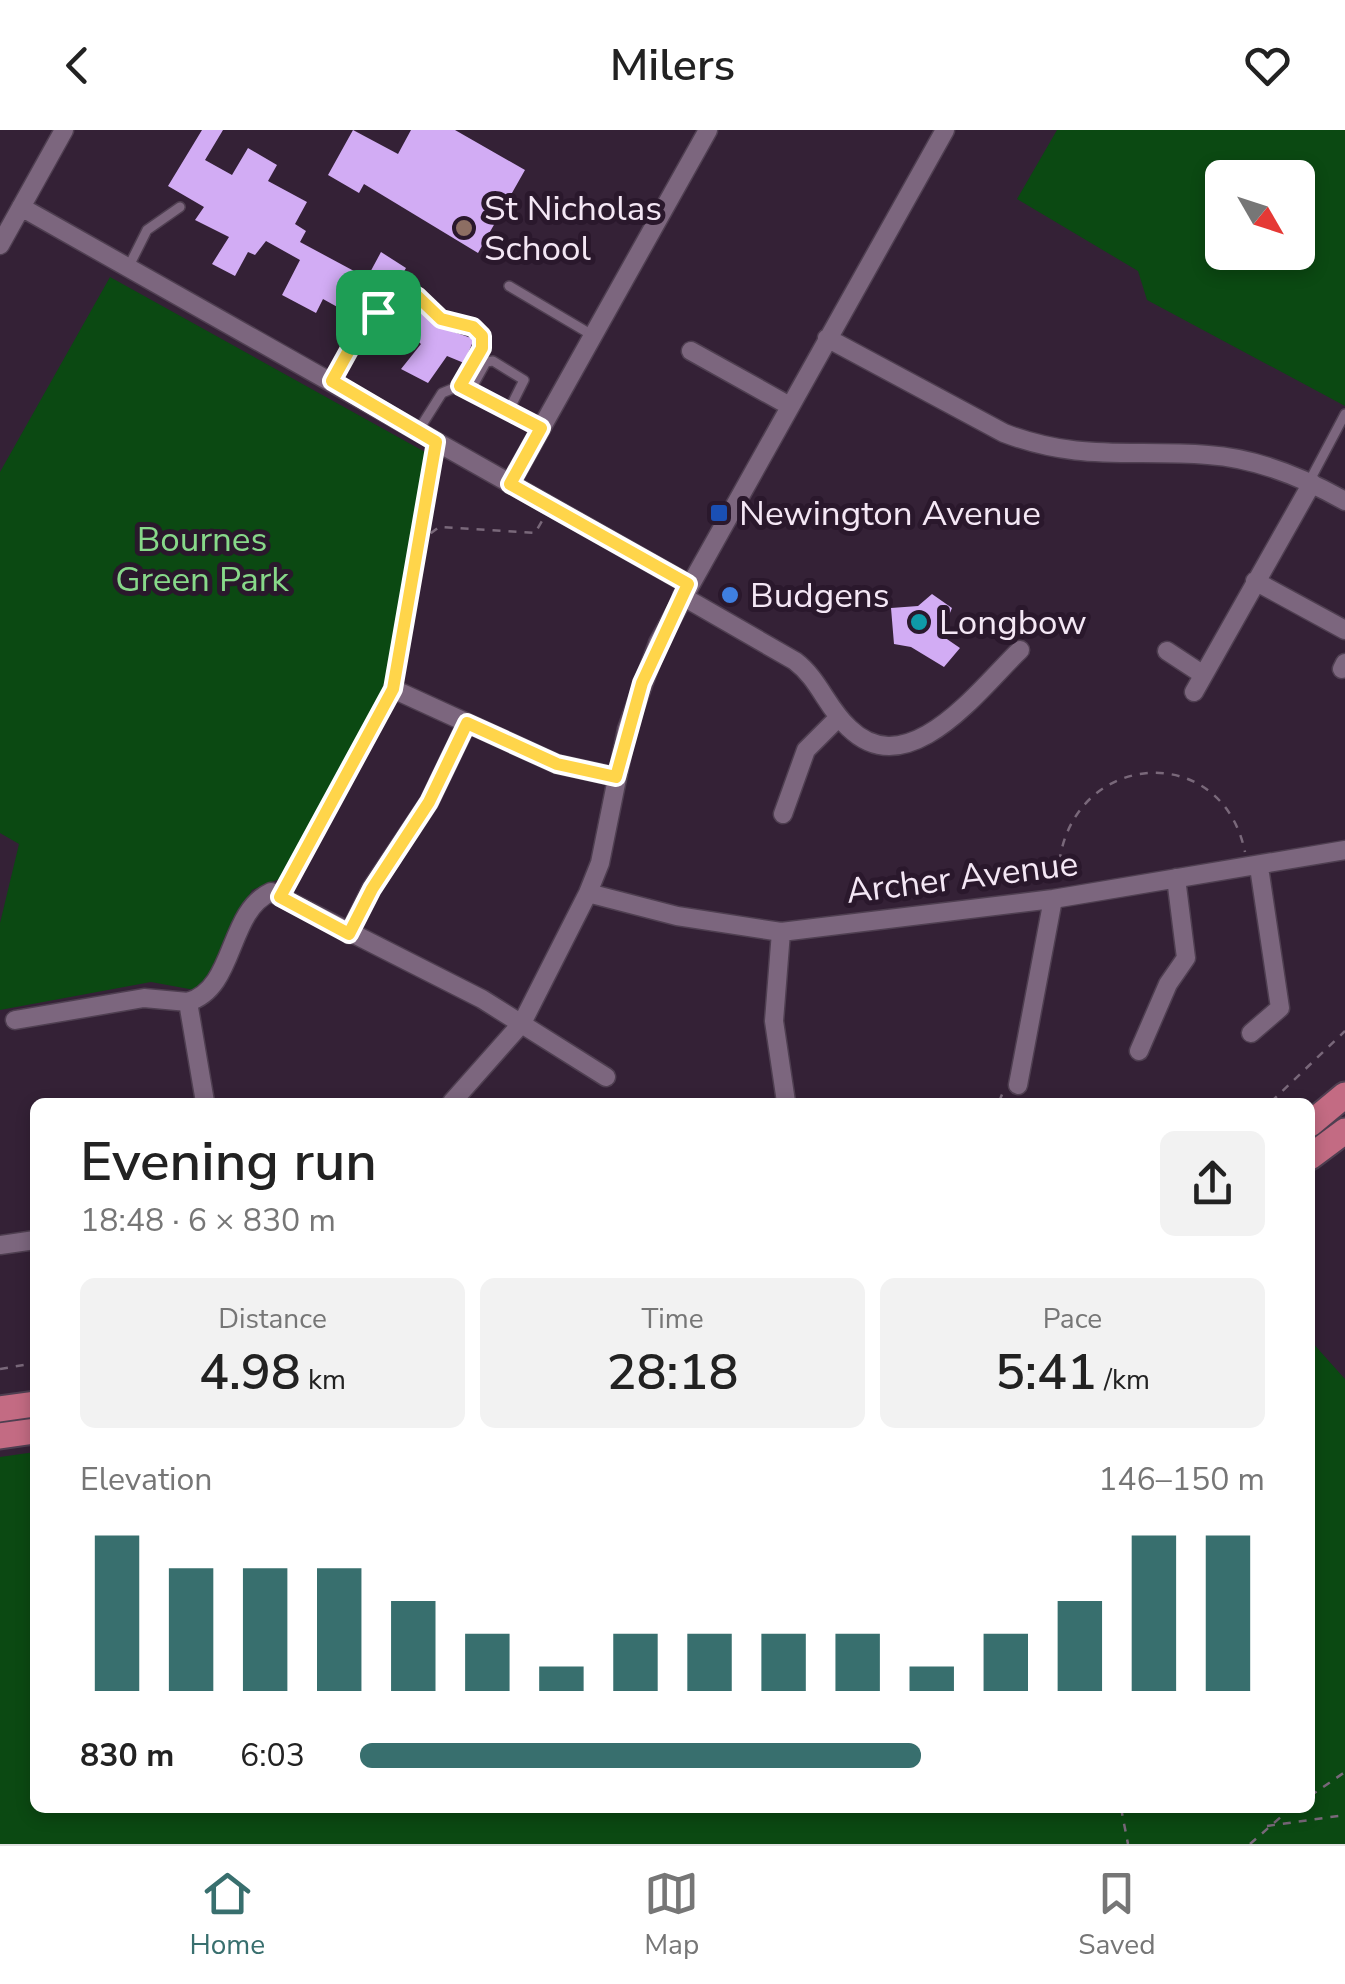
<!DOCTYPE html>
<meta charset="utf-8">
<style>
body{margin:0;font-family:"Nunito Sans",sans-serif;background:#f2f2f2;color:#222;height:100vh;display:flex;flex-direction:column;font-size:38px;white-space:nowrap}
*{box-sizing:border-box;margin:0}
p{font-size:32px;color:#767676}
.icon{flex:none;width:55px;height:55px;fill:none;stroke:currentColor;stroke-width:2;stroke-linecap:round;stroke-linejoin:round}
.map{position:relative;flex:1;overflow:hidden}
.sheet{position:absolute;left:30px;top:968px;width:1285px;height:715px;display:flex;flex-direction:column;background:#fff;border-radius:15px;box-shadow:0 5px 15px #0003}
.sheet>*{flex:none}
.needle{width:65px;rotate:129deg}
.controls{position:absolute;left:1205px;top:30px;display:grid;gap:20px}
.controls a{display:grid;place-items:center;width:110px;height:110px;border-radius:15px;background:#fff;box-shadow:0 5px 15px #0003;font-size:50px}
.pin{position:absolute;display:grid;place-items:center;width:85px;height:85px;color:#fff;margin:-42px;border-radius:20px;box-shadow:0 5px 15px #0006}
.round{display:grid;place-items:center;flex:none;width:105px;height:105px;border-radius:15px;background:#f2f2f2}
.overview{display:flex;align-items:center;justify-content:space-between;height:170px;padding:0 50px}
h1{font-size:55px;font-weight:600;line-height:75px}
.stats{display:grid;grid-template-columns:repeat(3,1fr);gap:15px;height:170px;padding:10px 50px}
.stats div{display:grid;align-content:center;border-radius:15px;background:#f2f2f2;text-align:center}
.stats b{font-size:50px;font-weight:600}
.stats small{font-size:28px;font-weight:400}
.stats p{font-size:28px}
.chart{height:280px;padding:20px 50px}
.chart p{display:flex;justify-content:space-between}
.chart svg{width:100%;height:180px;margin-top:10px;stroke:#386f6e;stroke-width:6}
ul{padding:0 50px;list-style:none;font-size:32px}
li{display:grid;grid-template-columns:160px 120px 1fr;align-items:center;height:75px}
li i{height:25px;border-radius:12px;background:#386f6e}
header{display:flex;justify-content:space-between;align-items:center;height:130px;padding:0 50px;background:#fff;font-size:45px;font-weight:600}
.menu{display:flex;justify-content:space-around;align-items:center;height:140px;border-top:2px solid #e0e0e0;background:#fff;font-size:28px;color:#767676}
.menu a{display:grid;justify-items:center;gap:5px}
.menu .active{color:#386f6e}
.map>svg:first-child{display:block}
</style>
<header><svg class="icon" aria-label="back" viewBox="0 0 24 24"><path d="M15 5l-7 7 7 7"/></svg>Milers<svg class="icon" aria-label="heart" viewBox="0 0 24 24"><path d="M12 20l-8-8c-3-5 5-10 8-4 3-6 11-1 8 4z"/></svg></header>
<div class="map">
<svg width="1345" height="1714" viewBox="0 0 1345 1714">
<rect width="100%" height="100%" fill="#342136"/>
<path fill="#0b4912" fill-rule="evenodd" d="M1057,0H1345V276L1147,170L1138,141L1017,69ZM1222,48H1298V122H1222Z
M110,147L425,322L385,559L279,749L252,760L200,861L151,852L0,880V793L19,714L0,703V342Z
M1310,1210L1345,1249V1714H0V1327L35,1322V1678H1310Z"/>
<path fill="#d2acf4" d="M202,0H223L205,30L232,45L248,18L277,35L268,51L307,72L295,94L306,101L300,112L367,148L381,122L406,138L386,173L352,157L341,179L323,169L316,183L282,165L300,130L266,111L255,125L248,122L235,146L212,134L229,107L195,90L204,77L168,56Z
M353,0L398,24L411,0H455L525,40L478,123L364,54L359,63L328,45Z
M414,177L437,196L474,209L464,233L447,226L428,253L401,239L421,214L399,194Z
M932,464L952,478L941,505L960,518L944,537L911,517L894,514L891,478L918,476Z"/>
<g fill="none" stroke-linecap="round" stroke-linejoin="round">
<defs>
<path id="lane" d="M129,136L147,100L180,77
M509,156L592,205
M331,251L369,186L396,179L412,165L441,189L473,197L482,206V218L460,256
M471,259L486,232L493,231L524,250L509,280
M418,301L442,263L459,256L541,298
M1309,352L1345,284"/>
<path id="street" d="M21,77L688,454
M0,115L64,0
M827,208L1004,303C1080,332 1131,319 1208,325C1256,328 1304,348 1345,371
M691,221L788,275
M510,354L708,0
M1255,451L1345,500
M682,466L795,531C819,549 827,578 849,598C909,656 980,558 1020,520
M1167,521L1202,544
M1342,539L1345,533
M393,559L557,634L617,647
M1194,562L1312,353
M783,684L806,620L839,587
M588,763L677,786L781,802L1053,769L1345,720
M781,802L774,891L786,972
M349,804L371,759L429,672L467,593
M188,872C236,858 227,782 271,762L482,869L606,947
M15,890L144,868L188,872L205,972
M1251,903L1280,878L1259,737
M1139,921L1168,854L1186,828L1176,748
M1018,955L1053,769
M452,972L522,893L588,763L600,733L627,599L658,513L945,0
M0,1115L35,1110"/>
<path id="primary" d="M1310,994L1345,965
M1310,1027L1345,1001
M0,1279L35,1274
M0,1306L35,1301"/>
</defs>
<use href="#lane" stroke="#4f3f51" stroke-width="12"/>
<use href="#street" stroke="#4f3f51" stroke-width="21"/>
<use href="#primary" stroke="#4f3f51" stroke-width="29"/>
<path stroke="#79687a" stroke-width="2.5" stroke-dasharray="8 8" stroke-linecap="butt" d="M418,413L439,397L535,403L542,391
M394,542L433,328
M1058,748C1061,621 1221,605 1245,722
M289,750L386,573
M999,972L1003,962
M1271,972L1345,901
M0,1239L35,1233
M1310,1666L1345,1642
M1121,1678L1128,1714
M1267,1696L1345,1685
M1250,1714L1291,1678"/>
<use href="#lane" stroke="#7c667e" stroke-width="9"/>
<use href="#street" stroke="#7c667e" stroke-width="18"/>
<use href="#primary" stroke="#c36b83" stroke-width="25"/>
</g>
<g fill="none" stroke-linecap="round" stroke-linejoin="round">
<defs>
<path id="route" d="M410,166H417L441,189L473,197L482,206V218L460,256L541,298L510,354L688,454L642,553L616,647L557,634L467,593L429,672L372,759L349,804L280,767L393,559L436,312L332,251L368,186L396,178Z"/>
</defs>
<use href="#route" stroke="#fff" stroke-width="20"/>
<use href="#route" stroke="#ffd54a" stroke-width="12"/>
</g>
<circle fill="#8d6e63" stroke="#2a182c" stroke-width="4" cx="464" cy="98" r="10"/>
<rect fill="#1a4fb4" stroke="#2a182c" stroke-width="4" x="709" y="373" width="20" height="20" rx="5"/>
<circle fill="#3f7fe0" stroke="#2a182c" stroke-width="4" cx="730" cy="465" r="10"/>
<circle fill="#0f9aa8" stroke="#2a182c" stroke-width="4" cx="919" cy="492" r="10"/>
<g text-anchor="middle" stroke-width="10" stroke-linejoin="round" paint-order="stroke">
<g font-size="35" fill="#f4e7f5" stroke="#2a182c" text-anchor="start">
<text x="484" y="90">St Nicholas<tspan x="484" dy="40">School</tspan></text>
<text x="739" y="395">Newington Avenue</text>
<text x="750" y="477">Budgens</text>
<text x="939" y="504">Longbow</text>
</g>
<g font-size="35" fill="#87d989" stroke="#2a182c">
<text x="202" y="421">Bournes<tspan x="202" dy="40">Green Park</tspan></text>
</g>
<g font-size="35" fill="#f4e7f5" stroke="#2a182c">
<text transform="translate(962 747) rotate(-7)" y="12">Archer Avenue</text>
</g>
</g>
</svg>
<div class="controls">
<a><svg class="needle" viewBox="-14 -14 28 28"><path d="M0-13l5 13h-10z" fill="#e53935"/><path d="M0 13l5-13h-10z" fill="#767676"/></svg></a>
</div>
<div class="pin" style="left:378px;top:182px;background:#1e9e55"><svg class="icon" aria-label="arrive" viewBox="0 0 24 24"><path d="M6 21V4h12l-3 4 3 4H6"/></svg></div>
<section class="sheet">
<div class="overview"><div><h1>Evening run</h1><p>18:48 · 6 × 830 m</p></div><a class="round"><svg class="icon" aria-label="share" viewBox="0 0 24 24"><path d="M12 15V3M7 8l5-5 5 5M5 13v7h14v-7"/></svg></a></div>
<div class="stats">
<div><p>Distance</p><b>4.98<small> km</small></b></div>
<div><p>Time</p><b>28:18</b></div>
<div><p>Pace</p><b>5:41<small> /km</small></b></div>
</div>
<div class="chart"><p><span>Elevation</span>146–150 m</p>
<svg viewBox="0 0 160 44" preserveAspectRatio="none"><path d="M5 44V6M15 44V14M25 44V14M35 44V14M45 44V22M55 44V30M65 44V38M75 44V30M85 44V30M95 44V30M105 44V30M115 44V38M125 44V30M135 44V22M145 44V6M155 44V6"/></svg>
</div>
<ul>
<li><b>830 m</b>6:03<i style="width:62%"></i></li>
</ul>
</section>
</div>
<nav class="menu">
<a class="active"><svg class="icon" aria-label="home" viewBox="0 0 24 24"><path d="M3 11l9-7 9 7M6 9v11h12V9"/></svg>Home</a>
<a><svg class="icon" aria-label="map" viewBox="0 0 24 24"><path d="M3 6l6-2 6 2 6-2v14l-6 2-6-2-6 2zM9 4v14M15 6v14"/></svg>Map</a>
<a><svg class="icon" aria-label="saved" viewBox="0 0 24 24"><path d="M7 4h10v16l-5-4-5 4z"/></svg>Saved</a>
</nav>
